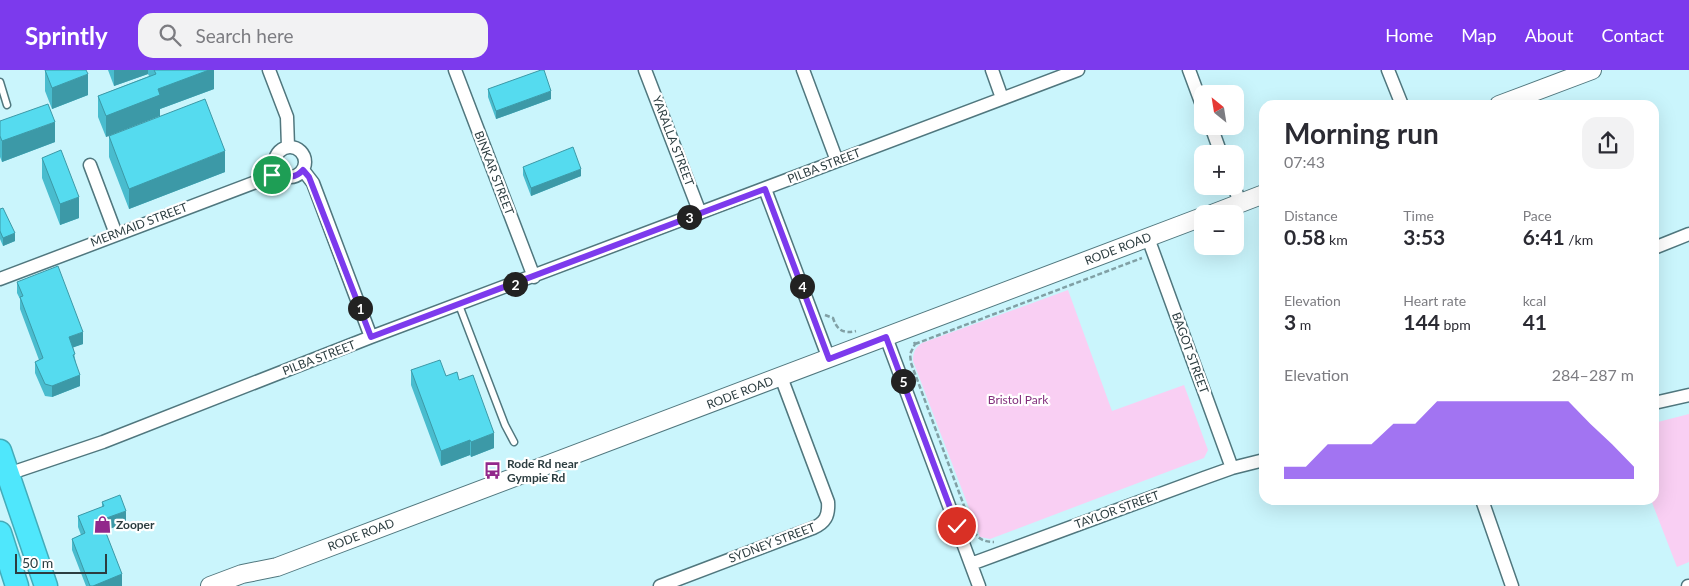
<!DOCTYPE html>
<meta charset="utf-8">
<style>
body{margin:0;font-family:Lato,sans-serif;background:#f2f2f3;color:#2b2b33;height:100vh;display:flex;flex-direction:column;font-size:19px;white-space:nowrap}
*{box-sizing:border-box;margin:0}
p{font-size:16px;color:#7c7c81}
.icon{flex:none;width:28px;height:28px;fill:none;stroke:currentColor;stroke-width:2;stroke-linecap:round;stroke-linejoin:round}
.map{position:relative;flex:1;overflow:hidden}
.panel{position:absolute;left:1259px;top:30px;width:400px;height:405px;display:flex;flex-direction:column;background:#fff;border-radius:15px;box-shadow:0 5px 20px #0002}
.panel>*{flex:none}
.needle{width:32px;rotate:330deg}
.tools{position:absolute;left:1194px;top:15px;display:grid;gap:10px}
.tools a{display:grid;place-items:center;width:50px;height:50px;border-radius:10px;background:#fff;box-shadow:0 5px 20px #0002;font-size:25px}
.scale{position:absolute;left:15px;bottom:12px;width:92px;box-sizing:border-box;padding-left:5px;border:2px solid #2c3d40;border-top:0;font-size:14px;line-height:18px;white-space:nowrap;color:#2c3d40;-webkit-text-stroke:4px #fff;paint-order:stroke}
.pin{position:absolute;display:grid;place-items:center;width:42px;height:42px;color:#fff;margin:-21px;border:2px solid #fff;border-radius:50%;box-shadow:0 1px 5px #0007}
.km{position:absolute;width:25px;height:25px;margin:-12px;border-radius:50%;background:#222;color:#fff;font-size:14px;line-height:25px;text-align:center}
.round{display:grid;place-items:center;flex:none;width:52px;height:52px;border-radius:15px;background:#f2f2f3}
.headline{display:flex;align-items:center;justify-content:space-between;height:85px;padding:0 25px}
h1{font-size:28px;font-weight:700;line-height:38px}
.stats{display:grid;grid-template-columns:repeat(3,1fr);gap:8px;height:85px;padding:5px 25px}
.stats div{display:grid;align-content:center}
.stats b{font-size:21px;font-weight:700}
.stats small{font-size:14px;font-weight:400}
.stats p{font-size:14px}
.chart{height:140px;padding:10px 25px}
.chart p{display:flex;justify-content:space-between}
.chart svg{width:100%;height:90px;margin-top:5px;fill:#7c3aed;opacity:.7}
header{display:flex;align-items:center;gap:30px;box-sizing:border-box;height:70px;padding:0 25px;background:#7c3aed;color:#fff}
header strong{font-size:24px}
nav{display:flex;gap:28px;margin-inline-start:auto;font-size:18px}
.search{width:350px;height:45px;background:#f2f2f3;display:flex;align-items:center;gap:12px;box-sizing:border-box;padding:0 18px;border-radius:15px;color:#7c7c81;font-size:19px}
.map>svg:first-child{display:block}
</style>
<header>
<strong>Sprintly</strong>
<div class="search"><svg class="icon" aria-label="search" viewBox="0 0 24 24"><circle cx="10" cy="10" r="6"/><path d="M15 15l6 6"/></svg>Search here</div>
<nav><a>Home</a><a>Map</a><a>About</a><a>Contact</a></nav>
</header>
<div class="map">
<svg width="1689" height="516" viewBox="0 0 1689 516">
<rect width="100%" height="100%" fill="#caf5fc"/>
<path fill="#f9cff3" d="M1068,220L1112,341L1184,315L1208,380L1204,388L990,469L980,467L913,291C913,282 915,278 922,273Z
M1689,344V492L1677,497L1651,430H1654V353Z"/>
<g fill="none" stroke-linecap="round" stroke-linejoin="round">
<defs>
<path id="lane" d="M0,12L7,35
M459,235L505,355L514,372"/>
<path id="street" d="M269,0L287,47L288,77
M455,0L534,207
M645,0L700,143
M803,0L837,91
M992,0L1002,28
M1189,0L1202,35
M1388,0L1402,35
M1211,56L1221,84
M275 92a15 15 0 1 1 30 0a15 15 0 1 1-30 0Z
M90,95L116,164
M303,100L313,113L371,267
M1234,116L1240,133
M765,119L829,289
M1148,168L1232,398
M1654,178L1689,164
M0,209L261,110L278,101
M886,267L979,516
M1654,333L1689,325
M8,404L103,372L371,267L1078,0
M1482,430L1512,516
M971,494L1204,408L1232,398L1264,390
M660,516L813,458C825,453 829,446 828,432L781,307
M1688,516H1689"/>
<path id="secondary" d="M1499,35L1592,0
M1212,144L1264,124
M210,516L242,504L277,497L1202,147"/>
<path id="highway" d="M0,381L46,516
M0,463L17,516"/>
</defs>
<use href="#lane" stroke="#50777e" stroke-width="9"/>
<use href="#street" stroke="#50777e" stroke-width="15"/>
<use href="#secondary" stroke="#50777e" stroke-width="20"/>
<use href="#highway" stroke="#43acba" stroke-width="25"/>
<path stroke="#81a0a5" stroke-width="2.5" stroke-dasharray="5 2.5" stroke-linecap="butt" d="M825,245L833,248C837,260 843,264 856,261
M914,272L915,274L910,284L911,293L973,460C978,469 984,472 994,472
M915,274L1142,188"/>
<use href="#lane" stroke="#fff" stroke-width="6"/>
<use href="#street" stroke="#fff" stroke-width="12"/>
<use href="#secondary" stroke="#fff" stroke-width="18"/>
<use href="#highway" stroke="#4fe7fc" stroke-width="22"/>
</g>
<path fill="#49bcce" d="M45,0L88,25L52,39L45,21Z
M108,0H214V19L160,39L106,67L98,47V26L149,6L148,4L114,16Z
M488,19L551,29L496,49L488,27Z
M0,51L55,72L2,92L0,87Z
M109,66L225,102L129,139L109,87Z
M42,88L79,148L60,155L42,108Z
M523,97L581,106L531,126L523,105Z
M0,139L15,171L3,176L0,169Z
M17,212L83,274L73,277L80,316L52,327L45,326L35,303V292L39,290L20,239V229L17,223Z
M411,300L446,306L459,310L494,378L471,387L470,385L441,396L411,315Z
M102,432L126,453L105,460L122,516H86L72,480V469L81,465L78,457V446L102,437Z"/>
<path fill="#3c99a7" d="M114,0H148V4L114,16Z
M209,0H214V19L160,39V46L106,67V46L158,19Z
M88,4V25L52,39V18Z
M551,21V29L496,49V41Z
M55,52V72L2,92V71Z
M225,81V102L129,139V119Z
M581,99V106L531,126V118Z
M79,127V148L60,155V134Z
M15,163V171L3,176V168Z
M83,262V274L69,279V267Z
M80,305V316L52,327V316Z
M494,363V378L471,387V372Z
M470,370V385L441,396V381Z
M126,441V453L101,462V450Z
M122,504V516H93Z"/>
<path fill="#55dbef" stroke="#3c99a7" d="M45,0H86L88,4L52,18Z
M154,0H209L158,19L160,25L106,46L98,26L156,4Z
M541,0H544L551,21L496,41L488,19Z
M205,29L225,81L129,119L109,66Z
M48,34L55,52L2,71L0,66V51Z
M573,77L581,99L531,118L523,97Z
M61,80L79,127L60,134L42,88Z
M3,138L15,163L3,168L0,161V139Z
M58,196L83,262L69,267L75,284L73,285L80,305L52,316L45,314L35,292L43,288L20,227L23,226L17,212Z
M440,290L446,306L457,302L459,310L473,305L494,363L471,372L470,370L441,381L411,300Z
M120,425L126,441L101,450L122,504L93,516H90L72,469L85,463L78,446L104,436L102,432Z"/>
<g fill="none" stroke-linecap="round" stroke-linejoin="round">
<defs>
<path id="route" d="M272,105L278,101C286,109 296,108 303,100L309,107L371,267L765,119L829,289L886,267L957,456"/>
</defs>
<use href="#route" stroke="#fff" stroke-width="10"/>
<use href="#route" stroke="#7c3aed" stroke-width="6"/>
</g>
<defs>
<symbol id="bus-bare" viewBox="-9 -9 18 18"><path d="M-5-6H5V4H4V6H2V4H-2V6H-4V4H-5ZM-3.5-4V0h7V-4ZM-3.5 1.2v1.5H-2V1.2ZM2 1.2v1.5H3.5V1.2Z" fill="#92288b" stroke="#fff" stroke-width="2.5" paint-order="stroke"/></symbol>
<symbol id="shop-bare" viewBox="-9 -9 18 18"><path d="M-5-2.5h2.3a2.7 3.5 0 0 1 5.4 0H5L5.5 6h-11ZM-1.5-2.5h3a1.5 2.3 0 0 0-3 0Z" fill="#92288b" stroke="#fff" stroke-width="2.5" paint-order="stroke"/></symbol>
</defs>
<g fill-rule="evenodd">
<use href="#bus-bare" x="480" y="388" width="25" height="25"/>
<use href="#shop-bare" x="90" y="442" width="25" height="25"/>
</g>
<g text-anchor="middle" stroke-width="4.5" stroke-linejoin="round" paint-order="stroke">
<g font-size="12" fill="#2c3d40" stroke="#fff">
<text transform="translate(673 71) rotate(69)" y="4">YARALLA STREET</text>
<text transform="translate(824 96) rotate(-21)" y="4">PILBA STREET</text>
<text transform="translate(494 103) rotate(69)" y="4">BINKAR STREET</text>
<text transform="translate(139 155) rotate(-21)" y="4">MERMAID STREET</text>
<text transform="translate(1118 179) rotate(-21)" y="4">RODE ROAD</text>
<text transform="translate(1190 283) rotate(70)" y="4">BAGOT STREET</text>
<text transform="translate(319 288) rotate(-21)" y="4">PILBA STREET</text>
<text transform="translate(740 323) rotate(-21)" y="4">RODE ROAD</text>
<text transform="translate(1117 440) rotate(-20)" y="4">TAYLOR STREET</text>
<text transform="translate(361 465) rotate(-21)" y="4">RODE ROAD</text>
<text transform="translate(772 473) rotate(-21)" y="4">SYDNEY STREET</text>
</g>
<g font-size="12" fill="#83317d" stroke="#fff">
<text x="1018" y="334">Bristol Park</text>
</g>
<g font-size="12" font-weight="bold" fill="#2c3d40" stroke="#fff" text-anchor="start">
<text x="507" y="398">Rode Rd near<tspan x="507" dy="14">Gympie Rd</tspan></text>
<text x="116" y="459">Zooper</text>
</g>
</g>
</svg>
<div class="tools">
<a><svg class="needle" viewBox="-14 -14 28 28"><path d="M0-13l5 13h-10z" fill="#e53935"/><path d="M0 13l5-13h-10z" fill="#7c7c81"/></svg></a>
<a>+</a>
<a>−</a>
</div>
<div class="scale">50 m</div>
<div class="pin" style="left:272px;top:105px;background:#1e9e55"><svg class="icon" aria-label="arrive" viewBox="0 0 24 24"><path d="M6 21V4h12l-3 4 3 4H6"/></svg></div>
<div class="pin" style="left:957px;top:456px;background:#d93025"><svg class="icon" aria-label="check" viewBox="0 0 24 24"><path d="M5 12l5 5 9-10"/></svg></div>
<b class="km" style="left:360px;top:238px">1</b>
<b class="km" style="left:515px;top:214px">2</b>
<b class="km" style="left:689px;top:147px">3</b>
<b class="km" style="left:802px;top:216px">4</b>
<b class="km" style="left:903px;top:311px">5</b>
<section class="panel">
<div class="headline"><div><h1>Morning run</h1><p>07:43</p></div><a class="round"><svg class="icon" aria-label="share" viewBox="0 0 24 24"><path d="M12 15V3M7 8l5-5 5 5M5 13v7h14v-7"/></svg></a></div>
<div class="stats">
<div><p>Distance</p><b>0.58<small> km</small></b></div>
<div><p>Time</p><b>3:53</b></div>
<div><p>Pace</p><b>6:41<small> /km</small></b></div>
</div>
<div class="stats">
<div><p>Elevation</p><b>3<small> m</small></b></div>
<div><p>Heart rate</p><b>144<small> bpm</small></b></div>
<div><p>kcal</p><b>41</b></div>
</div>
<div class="chart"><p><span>Elevation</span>284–287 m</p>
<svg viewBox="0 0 160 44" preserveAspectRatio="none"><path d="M0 44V38L10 38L20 27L30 27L40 27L50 17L60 17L70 6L80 6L90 6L100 6L110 6L120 6L130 6L140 17L150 27L160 38V44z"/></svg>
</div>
</section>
</div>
